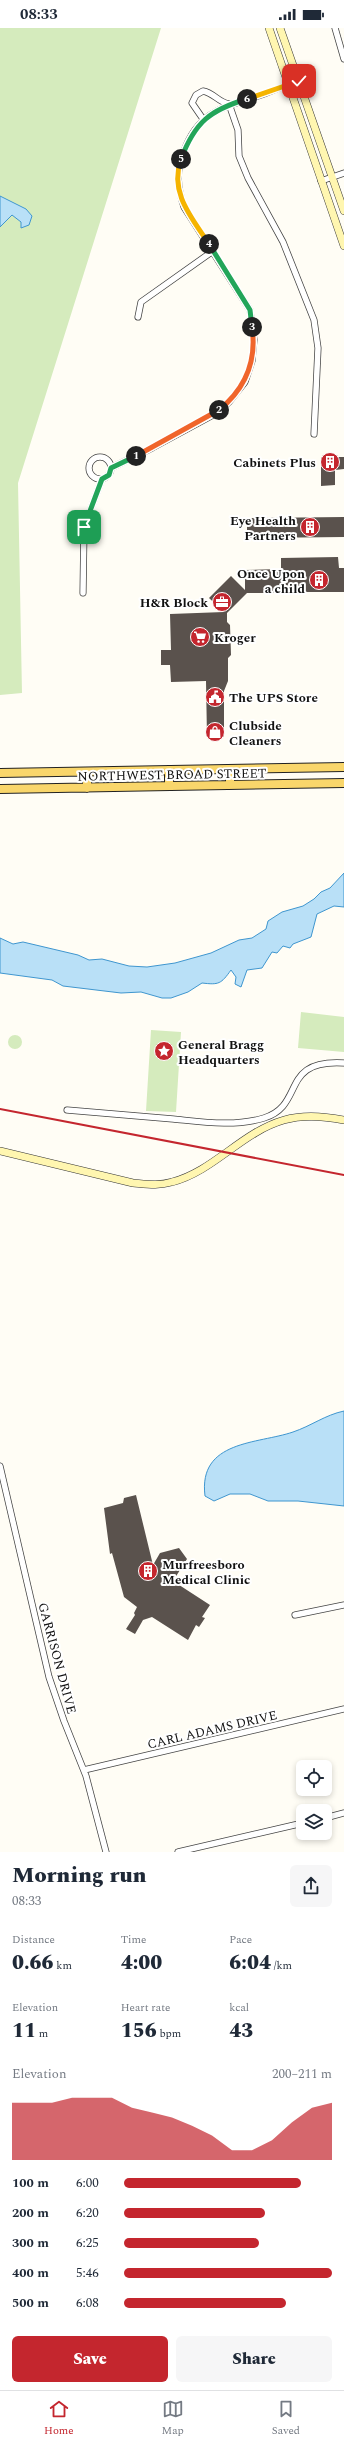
<!DOCTYPE html>
<meta charset="utf-8">
<style>
body{margin:0;font-family:Spectral,serif;background:#f6f6f7;color:#1f2937;height:100vh;display:flex;flex-direction:column;font-size:15px;white-space:nowrap}
*{box-sizing:border-box;margin:0}
p{font-size:13px;color:#747a83}
.icon{flex:none;width:22px;height:22px;fill:none;stroke:currentColor;stroke-width:2;stroke-linecap:round;stroke-linejoin:round}
.map{position:relative;height:1824px;overflow:hidden}
.panel{display:flex;flex-direction:column;background:#fff;flex:1}
.panel>*{flex:none}
.controls{position:absolute;left:296px;top:1732px;display:grid;gap:8px}
.controls a{display:grid;place-items:center;width:36px;height:36px;border-radius:6px;background:#fff;box-shadow:0 2px 6px #0003;font-size:20px}
.pin{position:absolute;display:grid;place-items:center;width:34px;height:34px;color:#fff;margin:-17px;border-radius:8px;box-shadow:0 2px 6px #0006}
.km{position:absolute;width:20px;height:20px;margin:-10px;border-radius:50%;background:#222;color:#fff;font-size:11px;line-height:20px;text-align:center}
.round{display:grid;place-items:center;flex:none;width:42px;height:42px;border-radius:6px;background:#f6f6f7}
.head{display:flex;align-items:center;justify-content:space-between;height:68px;padding:0 12px}
h1{font-size:22px;font-weight:800;line-height:30px}
.stats{display:grid;grid-template-columns:repeat(3,1fr);gap:6px;height:68px;padding:4px 12px}
.stats div{display:grid;align-content:center}
.stats b{font-size:20px;font-weight:800}
.stats small{font-size:11px;font-weight:400}
.stats p{font-size:11px}
.chart{height:112px;padding:8px 12px}
.chart p{display:flex;justify-content:space-between}
.chart svg{width:100%;height:72px;margin-top:4px;fill:#c4262e;opacity:.7}
.button{display:flex;gap:8px;margin-top:auto;padding:8px 12px}
.button a{flex:1;height:46px;border-radius:6px;background:#c4262e;color:#fff;font-size:16px;font-weight:800;line-height:46px;text-align:center}
.button a+a{background:#f6f6f7;color:#1f2937}
ul{padding:0 12px;list-style:none;font-size:13px}
li{display:grid;grid-template-columns:64px 48px 1fr;align-items:center;height:30px}
li i{height:10px;border-radius:5px;background:#c4262e}
.status{display:flex;justify-content:space-between;align-items:center;height:28px;padding:0 20px;background:#fff;direction:ltr}
.status svg{height:11px;fill:currentColor}
.menu{display:flex;justify-content:space-around;align-items:center;height:56px;border-top:1px solid #e0e1e3;background:#fff;font-size:11px;color:#747a83}
.menu a{display:grid;justify-items:center;gap:2px}
.menu .current{color:#c4262e}
.map>svg:first-child{display:block}
</style>
<div class="status"><b>08:33</b><svg viewBox="0 0 49 12"><path d="M0 12V9h3v3zM5 12V6h3v6zM10 12V3h3v9zM15 12V0h3v12zM26 1h20v11H26zM47 4h2v5h-2z"/></svg></div>
<div class="map">
<svg width="344" height="1824" viewBox="0 0 344 1824">
<rect width="100%" height="100%" fill="#fffdf5"/>
<path fill="#d5ebbd" d="M0,0H161L18,455L22,665L0,667Z
M301,984L344,989V1024L298,1020Z
M151,1002L181,1004L176,1084L146,1083Z
M8 1014a7 7 0 1 1 14 0a7 7 0 1 1-14 0Z"/>
<path fill="#b9e0f7" stroke="#3f96cf" d="M0,168L26,181L32,188L29,197L21,200V194L12,187L0,199Z
M344,845V879L334,878L317,886L311,909L293,916L290,920L283,918L277,925L272,924L262,940L247,942L241,959L235,956L236,949L231,942C221,956 219,957 202,955L188,964L171,970H162L141,964L121,965L63,958L52,952L0,945V910L13,916L23,914L78,927L89,932L102,931L129,938L147,939L175,935L211,925L239,912L252,910L266,901L268,893L282,884L303,878L314,871L321,864L330,860Z
M344,1383V1478L298,1473H268L250,1466H230L214,1473L205,1468C198,1412 258,1416 293,1404C311,1398 325,1387 344,1383Z"/>
<path fill="#5a524d" d="M321,429H344V441L335,442V457L321,458Z
M344,489V509L247,510V490Z
M338,529L339,540H344V564H299L281,567V565H247L227,585V594L230,597L231,627L228,630V653L224,663V709L207,710L206,653L171,654L170,637H161V622H171L170,586L224,584L209,570L231,548L245,562V542L281,541V530Z
M136,1467L153,1537L160,1525L179,1520L187,1531L173,1553L210,1577L202,1589L205,1590L199,1599L196,1597L188,1612L152,1589L143,1592L135,1606L126,1601L135,1587L134,1585L137,1579L124,1569L112,1525L110,1526L104,1480L123,1475L124,1470Z"/>
<g fill="none" stroke-linecap="round" stroke-linejoin="round">
<defs>
<path id="street" d="M335,0L344,31
M203,91L192,75L196,67L203,63C214,65 218,74 229,76L238,102L239,128L248,150L283,214L314,292L318,320L314,406
M321,153L344,145
M138,289L141,274L213,223
M89 440a11 11 0 1 1 22 0a11 11 0 1 1-22 0Z
M111,440L152,420L215,386L229,374L245,354L252,333L254,312L250,282L184,179C177,158 176,143 184,123C199,82 225,79 261,67C274,62 286,57 299,53
M83,565L84,499L102,451
M67,1082C103,1085 138,1088 173,1091C203,1094 234,1099 264,1090C306,1077 279,1031 344,1035
M0,1438L49,1649L64,1693L86,1748L106,1824
M295,1587L344,1577
M84,1742L344,1681
M325,1790L344,1785
M178,1824L303,1795"/>
<path id="secondary" d="M269,0L344,218
M280,0L344,183
M0,1123L133,1155C146,1156 159,1158 172,1154C214,1143 242,1104 284,1092C304,1086 324,1088 344,1092"/>
<path id="primary" d="M230,741V757
M87,744V760
M0,745L344,739
M169,758V742
M0,761L344,755"/>
</defs>
<use href="#street" stroke="#444" stroke-width="7"/>
<use href="#secondary" stroke="#333" stroke-width="8"/>
<use href="#primary" stroke="#222" stroke-width="10"/>
<use href="#street" stroke="#fff" stroke-width="5.5"/>
<use href="#secondary" stroke="#fff6b0" stroke-width="7"/>
<use href="#primary" stroke="#f9d66b" stroke-width="8"/>
<path stroke="#c4262e" stroke-width="2" d="M0,1081L344,1147"/>
</g>
<g fill="none" stroke-linecap="round" stroke-linejoin="round">
<defs>
<path id="split-1" d="M84,499L102,451L109,447L111,440L136,428"/>
<path id="split-2" d="M136,428L219,382"/>
<path id="split-3" d="M219,382C245,361 257,333 252,299"/>
<path id="split-4" d="M209,216L250,282L252,299"/>
<path id="split-5" d="M181,131C169,165 192,190 209,216"/>
<path id="split-6" d="M181,131C195,94 210,82 247,71"/>
<path id="split-7" d="M247,71L299,53"/>
</defs>
<use href="#split-1" stroke="#fff" stroke-width="8"/>
<use href="#split-2" stroke="#fff" stroke-width="8"/>
<use href="#split-3" stroke="#fff" stroke-width="8"/>
<use href="#split-4" stroke="#fff" stroke-width="8"/>
<use href="#split-5" stroke="#fff" stroke-width="8"/>
<use href="#split-6" stroke="#fff" stroke-width="8"/>
<use href="#split-7" stroke="#fff" stroke-width="8"/>
<use href="#split-1" stroke="#22a559" stroke-width="5"/>
<use href="#split-2" stroke="#f0652b" stroke-width="5"/>
<use href="#split-3" stroke="#f0652b" stroke-width="5"/>
<use href="#split-4" stroke="#22a559" stroke-width="5"/>
<use href="#split-5" stroke="#f5b400" stroke-width="5"/>
<use href="#split-6" stroke="#22a559" stroke-width="5"/>
<use href="#split-7" stroke="#f5b400" stroke-width="5"/>
</g>
<defs>
<symbol id="building-disc" viewBox="-11 -11 22 22"><circle r="9.5" fill="#c4262e" stroke="#fff"/><path d="M-4-6H4V6H1V3H-1V6H-4ZM-2.5-4.3h1.7v1.8h-1.7ZM.8-4.3h1.7v1.8H.8ZM-2.5-1h1.7V.8h-1.7ZM.8-1h1.7V.8H.8Z" fill="#fff"/></symbol>
<symbol id="office-disc" viewBox="-11 -11 22 22"><circle r="9.5" fill="#c4262e" stroke="#fff"/><path d="M-6-3h4V-5.5h4V-3h4V5H-6ZM-1-4.5V-3h2v-1.5ZM-6 0V1H6V0Z" fill="#fff"/></symbol>
<symbol id="supermarket-disc" viewBox="-11 -11 22 22"><circle r="9.5" fill="#c4262e" stroke="#fff"/><path d="M-6-5.5h2.5l.6 2H6L4.5 2H-2.5L-4.4-4H-6ZM-1.5 3.2a1.3 1.3 0 1 0 .1 0ZM3 3.2a1.3 1.3 0 1 0 .1 0Z" fill="#fff"/></symbol>
<symbol id="civic-disc" viewBox="-11 -11 22 22"><circle r="9.5" fill="#c4262e" stroke="#fff"/><path d="M-.6-6.5H3V-4.5H.6V-3L4-1V1h2V6H-6V1h2V-1L-.6-3ZM-1.2 2.5V6h2.4V2.5Z" fill="#fff"/></symbol>
<symbol id="shop-disc" viewBox="-11 -11 22 22"><circle r="9.5" fill="#c4262e" stroke="#fff"/><path d="M-5-2.5h2.3a2.7 3.5 0 0 1 5.4 0H5L5.5 6h-11ZM-1.5-2.5h3a1.5 2.3 0 0 0-3 0Z" fill="#fff"/></symbol>
<symbol id="sight-disc" viewBox="-11 -11 22 22"><circle r="9.5" fill="#c4262e" stroke="#fff"/><path d="M0-6L1.8-2.2L6-1.7L2.9 1.2L3.7 5.4L0 3.3L-3.7 5.4L-2.9 1.2L-6-1.7L-1.8-2.2Z" fill="#fff"/></symbol>
</defs>
<g fill-rule="evenodd">
<use href="#building-disc" x="319" y="423" width="22" height="22"/>
<use href="#building-disc" x="299" y="488" width="22" height="22"/>
<use href="#building-disc" x="308" y="541" width="22" height="22"/>
<use href="#office-disc" x="211" y="563" width="22" height="22"/>
<use href="#supermarket-disc" x="189" y="598" width="22" height="22"/>
<use href="#civic-disc" x="204" y="658" width="22" height="22"/>
<use href="#shop-disc" x="204" y="693" width="22" height="22"/>
<use href="#sight-disc" x="153" y="1012" width="22" height="22"/>
<use href="#building-disc" x="137" y="1532" width="22" height="22"/>
</g>
<g text-anchor="middle" stroke-width="4" stroke-linejoin="round" paint-order="stroke">
<g font-size="13" font-weight="bold" fill="#111" stroke="#fff" text-anchor="start">
<text x="316" y="439" text-anchor="end">Cabinets Plus</text>
<text x="296" y="497" text-anchor="end">Eye Health<tspan x="296" dy="15">Partners</tspan></text>
<text x="305" y="550" text-anchor="end">Once Upon<tspan x="305" dy="15">a child</tspan></text>
<text x="208" y="579" text-anchor="end">H&amp;R Block</text>
<text x="214" y="614">Kroger</text>
<text x="229" y="674">The UPS Store</text>
<text x="229" y="702">Clubside<tspan x="229" dy="15">Cleaners</tspan></text>
<text x="178" y="1021">General Bragg<tspan x="178" dy="15">Headquarters</tspan></text>
<text x="162" y="1541">Murfreesboro<tspan x="162" dy="15">Medical Clinic</tspan></text>
</g>
<g font-size="13" fill="#111" stroke="#fff">
<text transform="translate(172 746) rotate(-1)" y="5">NORTHWEST BROAD STREET</text>
<text transform="translate(58 1630) rotate(75)" y="5">GARRISON DRIVE</text>
<text transform="translate(212 1701) rotate(-13)" y="5">CARL ADAMS DRIVE</text>
</g>
</g>
</svg>
<div class="controls">
<a><svg class="icon" aria-label="locate" viewBox="0 0 24 24"><circle cx="12" cy="12" r="6"/><path d="M12 2v4M12 18v4M2 12h4M18 12h4"/></svg></a>
<a><svg class="icon" aria-label="layers" viewBox="0 0 24 24"><path d="M12 4l9 5-9 5-9-5zM3 14l9 5 9-5"/></svg></a>
</div>
<div class="pin" style="left:84px;top:499px;background:#1e9e55"><svg class="icon" aria-label="arrive" viewBox="0 0 24 24"><path d="M6 21V4h12l-3 4 3 4H6"/></svg></div>
<div class="pin" style="left:299px;top:53px;background:#d93025"><svg class="icon" aria-label="check" viewBox="0 0 24 24"><path d="M5 12l5 5 9-10"/></svg></div>
<b class="km" style="left:136px;top:428px">1</b>
<b class="km" style="left:219px;top:382px">2</b>
<b class="km" style="left:252px;top:299px">3</b>
<b class="km" style="left:209px;top:216px">4</b>
<b class="km" style="left:181px;top:131px">5</b>
<b class="km" style="left:247px;top:71px">6</b>
</div>
<section class="panel">
<div class="head"><div><h1>Morning run</h1><p>08:33</p></div><a class="round"><svg class="icon" aria-label="share" viewBox="0 0 24 24"><path d="M12 15V3M7 8l5-5 5 5M5 13v7h14v-7"/></svg></a></div>
<div class="stats">
<div><p>Distance</p><b>0.66<small> km</small></b></div>
<div><p>Time</p><b>4:00</b></div>
<div><p>Pace</p><b>6:04<small> /km</small></b></div>
</div>
<div class="stats">
<div><p>Elevation</p><b>11<small> m</small></b></div>
<div><p>Heart rate</p><b>156<small> bpm</small></b></div>
<div><p>kcal</p><b>43</b></div>
</div>
<div class="chart"><p><span>Elevation</span>200–211 m</p>
<svg viewBox="0 0 160 44" preserveAspectRatio="none"><path d="M0 44V9L10 9L20 9L30 6L40 6L50 6L60 12L70 15L80 18L90 23L100 29L110 38L120 38L130 32L140 21L150 12L160 9V44z"/></svg>
</div>
<ul>
<li><b>100 m</b>6:00<i style="width:85%"></i></li>
<li><b>200 m</b>6:20<i style="width:68%"></i></li>
<li><b>300 m</b>6:25<i style="width:65%"></i></li>
<li><b>400 m</b>5:46<i style="width:100%"></i></li>
<li><b>500 m</b>6:08<i style="width:78%"></i></li>
</ul>
<div class="button"><a>Save</a><a>Share</a></div>
</section>
<nav class="menu">
<a class="current"><svg class="icon" aria-label="home" viewBox="0 0 24 24"><path d="M3 11l9-7 9 7M6 9v11h12V9"/></svg>Home</a>
<a><svg class="icon" aria-label="map" viewBox="0 0 24 24"><path d="M3 6l6-2 6 2 6-2v14l-6 2-6-2-6 2zM9 4v14M15 6v14"/></svg>Map</a>
<a><svg class="icon" aria-label="saved" viewBox="0 0 24 24"><path d="M7 4h10v16l-5-4-5 4z"/></svg>Saved</a>
</nav>
